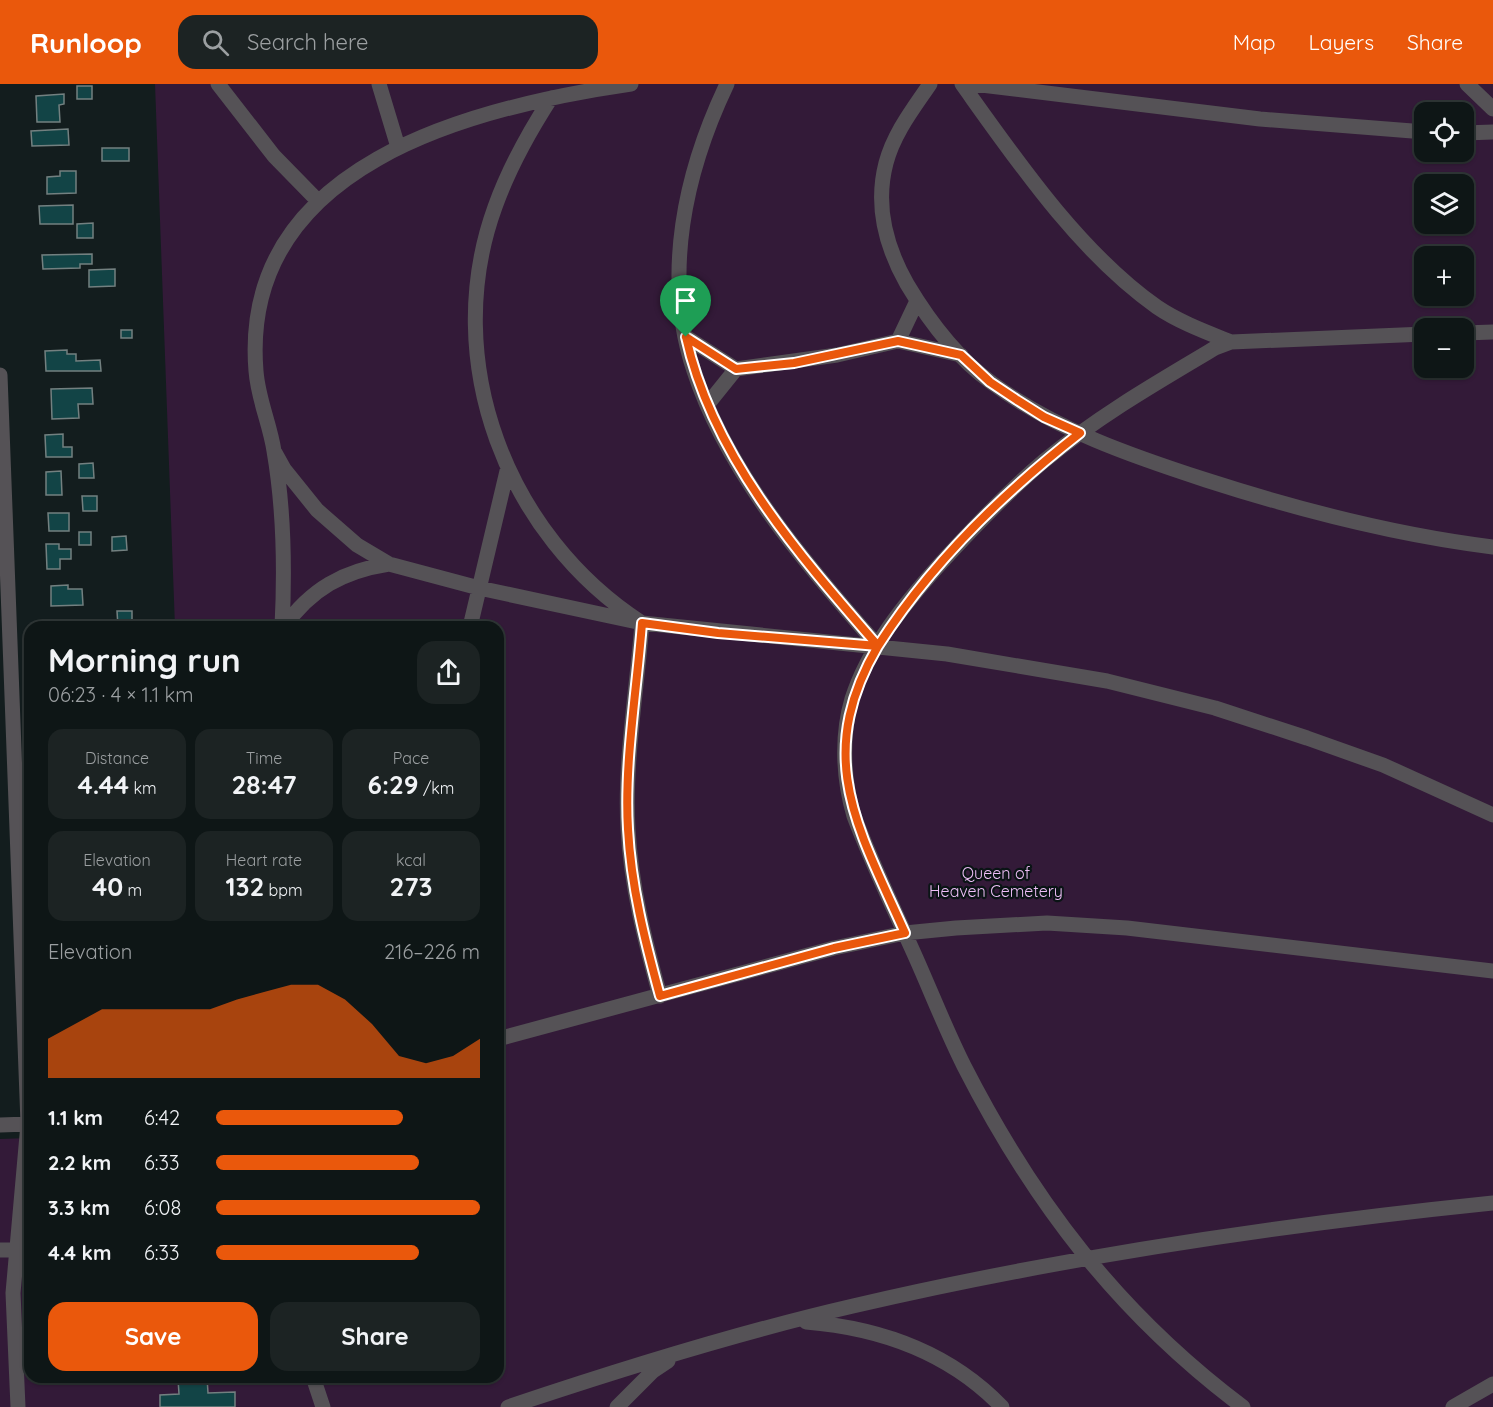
<!DOCTYPE html>
<meta charset="utf-8">
<style>
body{margin:0;font-family:Quicksand,sans-serif;background:#1c2323;color:#f1f3f6;height:100vh;display:flex;flex-direction:column;font-size:22px;white-space:nowrap}
*{box-sizing:border-box;margin:0}
p{font-size:20px;color:#9b9fa1}
.icon{flex:none;width:33px;height:33px;fill:none;stroke:currentColor;stroke-width:2;stroke-linecap:round;stroke-linejoin:round}
.map{position:relative;flex:1;overflow:hidden}
.sheet{position:absolute;left:24px;top:537px;width:480px;height:762px;display:flex;flex-direction:column;background:#0e1616;border-radius:18px;box-shadow:0 2px 4px #0004,0 0 0 2px #2e3535}
.sheet>*{flex:none}
.buttons{position:absolute;left:1414px;top:18px;display:grid;gap:12px}
.buttons a{display:grid;place-items:center;width:60px;height:60px;border-radius:12px;background:#0e1616;box-shadow:0 2px 4px #0004,0 0 0 2px #2e3535;font-size:30px}
.pin{position:absolute;display:grid;place-items:center;width:51px;height:51px;color:#fff;margin:-62px -26px;border-radius:50% 50% 50% 0;rotate:-45deg;box-shadow:0 0 6px #0007}
.pin .icon{rotate:45deg}
.round{display:grid;place-items:center;flex:none;width:63px;height:63px;border-radius:18px;background:#1c2323}
.headline{display:flex;align-items:center;justify-content:space-between;height:102px;padding:0 24px}
h1{font-size:33px;font-weight:700;line-height:45px}
.figures{display:grid;grid-template-columns:repeat(3,1fr);gap:9px;height:102px;padding:6px 24px}
.figures div{display:grid;align-content:center;border-radius:15px;background:#1c2323;text-align:center}
.figures b{font-size:26px;font-weight:700}
.figures small{font-size:16px;font-weight:400}
.figures p{font-size:16px}
.chart{height:168px;padding:12px 24px}
.chart p{display:flex;justify-content:space-between}
.chart svg{width:100%;height:108px;margin-top:6px;fill:#ea580c;opacity:.7}
.primary-button{display:flex;gap:12px;margin-top:auto;padding:12px 24px}
.primary-button a{flex:1;height:69px;border-radius:18px;background:#ea580c;color:#fff;font-size:24px;font-weight:700;line-height:69px;text-align:center}
.primary-button a+a{background:#1c2323;color:#f1f3f6}
ul{padding:0 24px;list-style:none;font-size:20px}
li{display:grid;grid-template-columns:96px 72px 1fr;align-items:center;height:45px}
li i{height:15px;border-radius:8px;background:#ea580c}
header{display:flex;align-items:center;gap:36px;box-sizing:border-box;height:84px;padding:0 30px;background:#ea580c;color:#fff}
header strong{font-size:28px}
nav{display:flex;gap:33px;margin-inline-start:auto;font-size:21px}
.search{width:420px;height:54px;background:#1c2323;display:flex;align-items:center;gap:15px;box-sizing:border-box;padding:0 21px;border-radius:18px;color:#9b9fa1;font-size:22px}
.map>svg:first-child{display:block}
</style>
<header>
<strong>Runloop</strong>
<div class="search"><svg class="icon" aria-label="search" viewBox="0 0 24 24"><circle cx="10" cy="10" r="6"/><path d="M15 15l6 6"/></svg>Search here</div>
<nav><a>Map</a><a>Layers</a><a>Share</a></nav>
</header>
<div class="map">
<svg width="1493" height="1323" viewBox="0 0 1493 1323">
<rect width="100%" height="100%" fill="#131d1e"/>
<path fill="#331a38" fill-rule="evenodd" d="M155,0H1493V1323H0V1055L30,1054V1293H498V543H175ZM1425,28H1464V68H1425ZM1425,100H1464V140H1425ZM1425,172H1464V212H1425ZM1425,244H1464V284H1425Z"/>
<path fill="#124446" stroke="#738080" stroke-width="1.5" d="M77,2H92V15H77Z
M64,10V20L59,21L60,38H37L36,12Z
M68,45L69,61L32,62L31,47Z
M102,64H129V77H102Z
M60,87H76V109L47,110V93L60,92Z
M73,121V140H40L39,122Z
M93,139V154H77V140Z
M92,170V180H80V184L43,185L42,171Z
M115,185V202L89,203V186Z
M121,246H132V254H121Z
M67,266V270H76V277L100,276L101,287H46L45,267Z
M92,304L93,320H78L79,334L52,335L51,305Z
M63,350V363H72V373H46L45,351Z
M93,379L94,394H79V380Z
M61,387L62,411H46V388Z
M82,412H97V427H83Z
M48,429H69V447H49Z
M79,448H91V461H79Z
M126,452L127,466L112,467V453Z
M46,460H59V465H71V475H60V485H47Z
M68,501V505H82L83,521L51,522V502Z
M117,527H132V543H118Z
M79,539V543H54V540Z
M152,1293H207L208,1309L235,1308V1323H160V1311L179,1310L178,1295L152,1296Z"/>
<g fill="none" stroke-linecap="round" stroke-linejoin="round">
<path stroke="#555256" stroke-width="15" d="M218,0L274,72L318,117
M379,0L398,63
M727,0C685,88 662,191 694,287C727,389 808,483 878,562
M930,0C913,25 894,49 886,79C875,121 886,163 907,200C929,237 957,274 992,299C1056,346 1132,372 1206,396C1299,426 1396,451 1493,463
M962,0C1017,77 1079,168 1157,223C1179,238 1206,248 1231,258
M973,0L1260,35L1425,48
M1467,0L1493,25
M551,14C529,48 509,84 495,123C439,277 507,452 642,539C637,605 624,680 628,745C631,802 645,857 660,912
M1464,49L1493,48
M1464,249L1493,248
M686,253L736,285L837,271L898,257L917,217
M898,257L961,271
M0,291L28,1040L13,1209L18,1323
M707,321L736,285
M274,367L284,385L317,426L357,461L389,480L479,504L642,539L947,570L1107,597L1215,624L1307,654L1383,681L1493,731
M282,543C285,484 284,425 274,367C270,340 258,315 256,287C239,81 472,23 631,0
M284,543C311,505 343,487 389,480
M470,543L507,387
M498,955L834,864L905,849L956,844L1047,839L1127,844L1493,887
M0,1041L28,1040
M0,1166H30
M806,1238C880,1244 950,1269 1002,1323
M313,1293L323,1323
M508,1323C621,1285 736,1249 853,1222C1063,1173 1278,1141 1493,1119
M617,1323L653,1287L668,1277
M1243,1323C1119,1230 1034,1119 964,982C946,946 932,910 916,874C895,827 872,780 854,732C843,695 841,652 852,615C868,564 906,518 941,479C974,443 1007,408 1044,377C1097,333 1156,299 1215,264L1231,258L1425,250
M1453,1323L1493,1300"/>
</g>
<g fill="none" stroke-linecap="round" stroke-linejoin="round">
<defs>
<path id="route" d="M686,253C712,372 800,472 878,562C813,673 858,744 905,849L834,864L660,912C645,857 631,802 628,745C624,680 637,605 642,539L718,549L878,562C931,479 1003,409 1080,349L1044,333L1017,316L990,298L961,271L898,257L794,279L736,285L686,253"/>
</defs>
<use href="#route" stroke="#fff" stroke-width="12"/>
<use href="#route" stroke="#ea580c" stroke-width="8"/>
</g>
<g text-anchor="middle" stroke-width="4.5" stroke-linejoin="round" paint-order="stroke">
<g font-size="16" fill="#eebef7" stroke="#0a1415">
<text x="996" y="795">Queen of<tspan x="996" dy="18">Heaven Cemetery</tspan></text>
</g>
</g>
</svg>
<div class="buttons">
<a><svg class="icon" aria-label="locate" viewBox="0 0 24 24"><circle cx="12" cy="12" r="6"/><path d="M12 2v4M12 18v4M2 12h4M18 12h4"/></svg></a>
<a><svg class="icon" aria-label="layers" viewBox="0 0 24 24"><path d="M12 4l9 5-9 5-9-5zM3 14l9 5 9-5"/></svg></a>
<a>+</a>
<a>−</a>
</div>
<div class="pin" style="left:686px;top:253px;background:#1e9e55"><svg class="icon" aria-label="arrive" viewBox="0 0 24 24"><path d="M6 21V4h12l-3 4 3 4H6"/></svg></div>
<section class="sheet">
<div class="headline"><div><h1>Morning run</h1><p>06:23 · 4 × 1.1 km</p></div><a class="round"><svg class="icon" aria-label="share" viewBox="0 0 24 24"><path d="M12 15V3M7 8l5-5 5 5M5 13v7h14v-7"/></svg></a></div>
<div class="figures">
<div><p>Distance</p><b>4.44<small> km</small></b></div>
<div><p>Time</p><b>28:47</b></div>
<div><p>Pace</p><b>6:29<small> /km</small></b></div>
</div>
<div class="figures">
<div><p>Elevation</p><b>40<small> m</small></b></div>
<div><p>Heart rate</p><b>132<small> bpm</small></b></div>
<div><p>kcal</p><b>273</b></div>
</div>
<div class="chart"><p><span>Elevation</span>216–226 m</p>
<svg viewBox="0 0 160 44" preserveAspectRatio="none"><path d="M0 44V28L10 22L20 16L30 16L40 16L50 16L60 16L70 12L80 9L90 6L100 6L110 12L120 22L130 35L140 38L150 35L160 28V44z"/></svg>
</div>
<ul>
<li><b>1.1 km</b>6:42<i style="width:71%"></i></li>
<li><b>2.2 km</b>6:33<i style="width:77%"></i></li>
<li><b>3.3 km</b>6:08<i style="width:100%"></i></li>
<li><b>4.4 km</b>6:33<i style="width:77%"></i></li>
</ul>
<div class="primary-button"><a>Save</a><a>Share</a></div>
</section>
</div>
